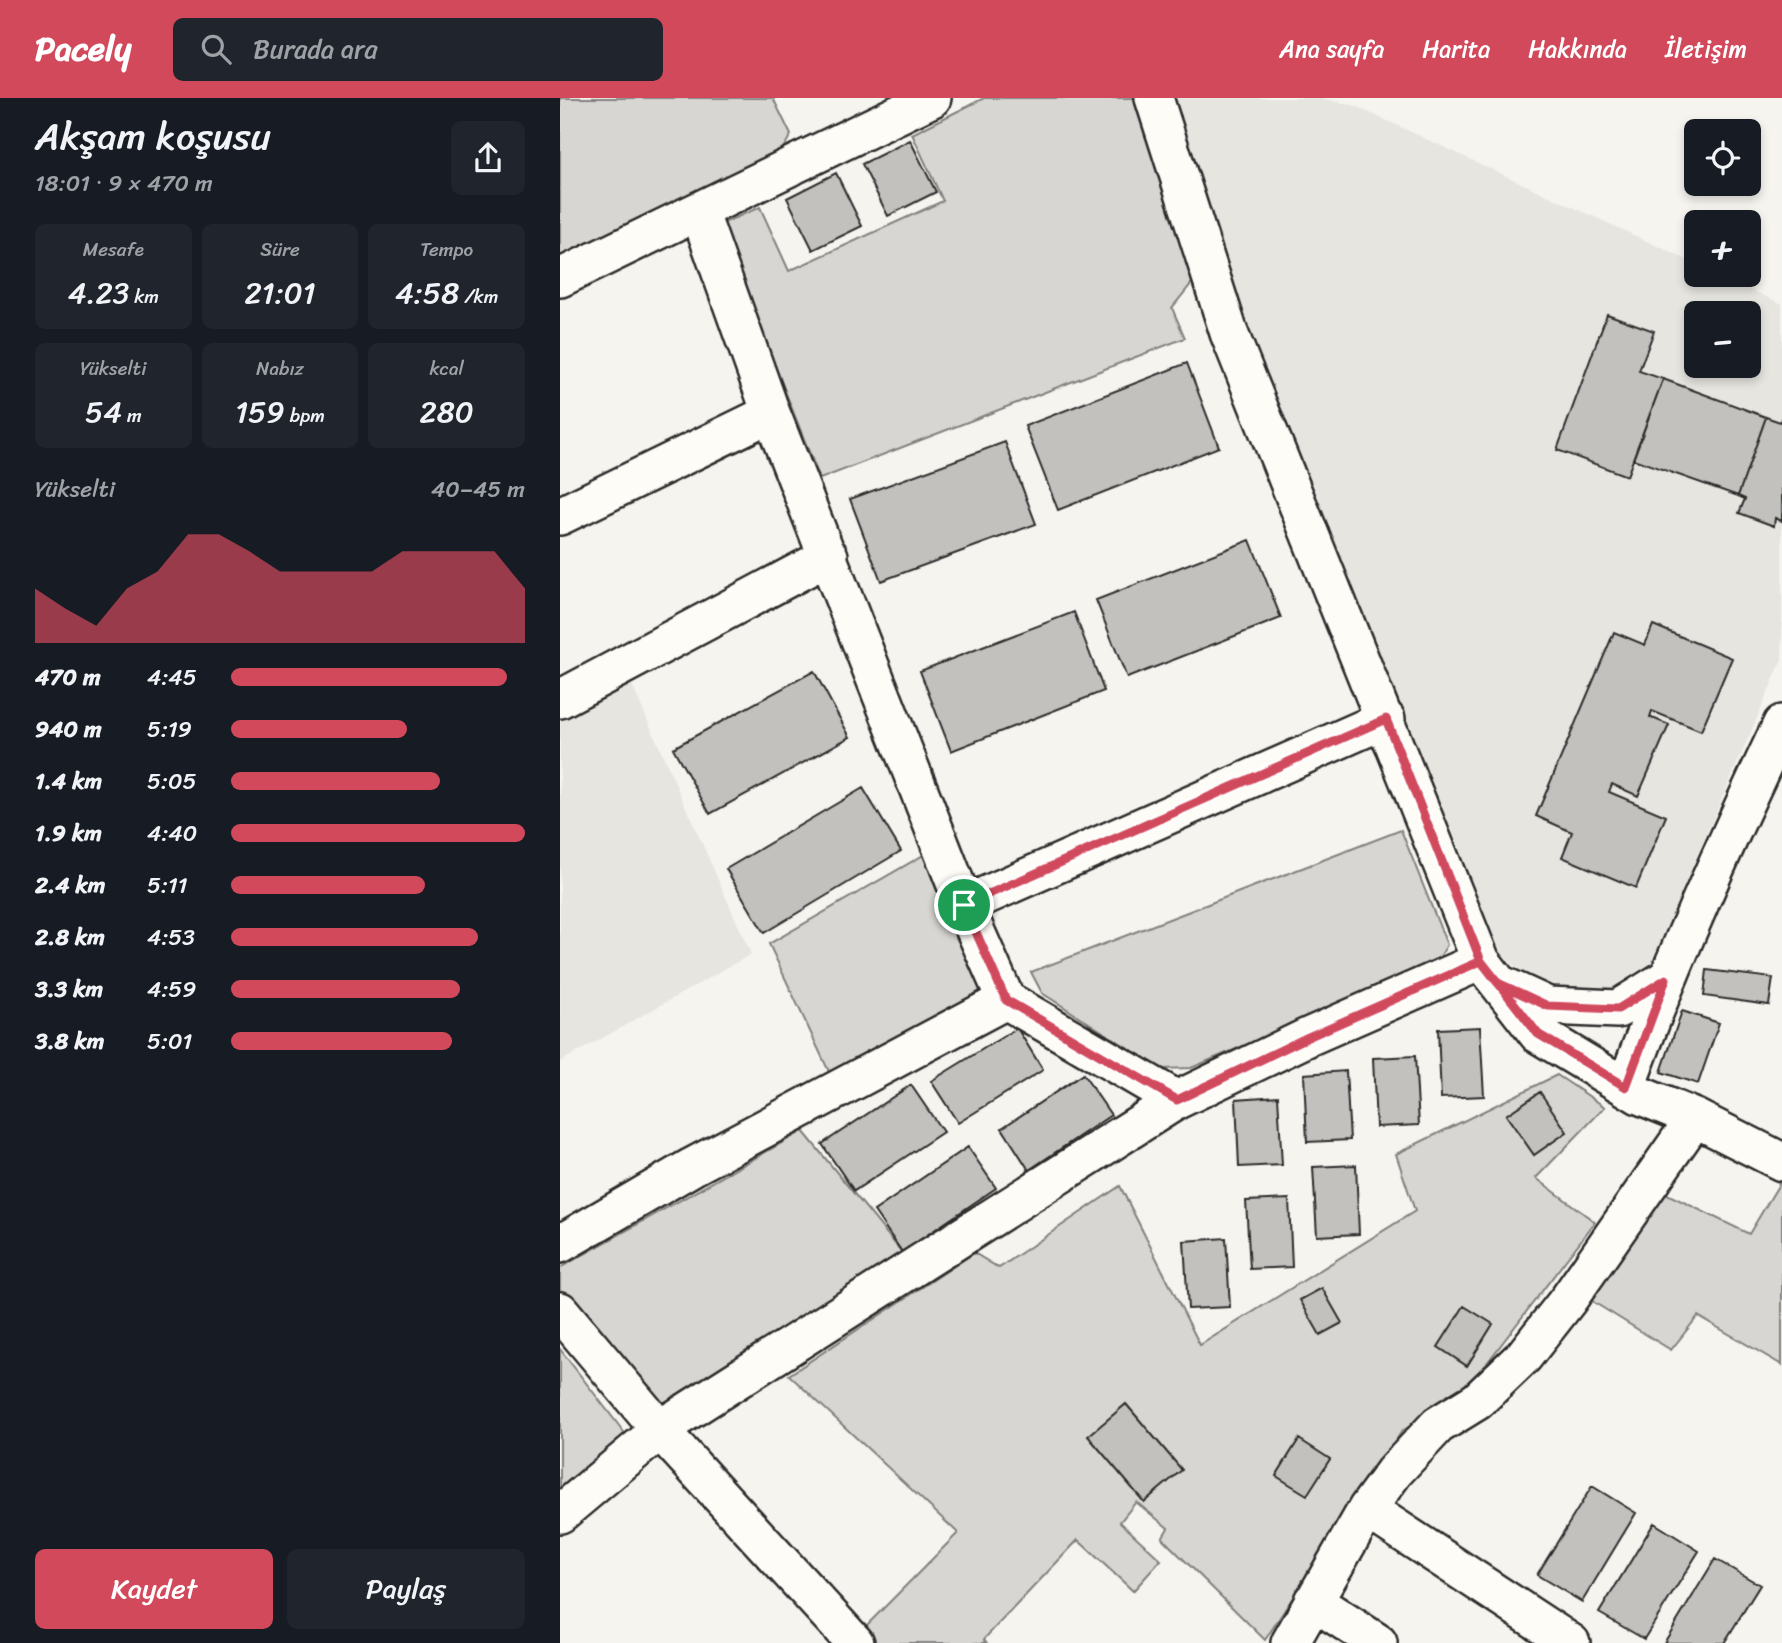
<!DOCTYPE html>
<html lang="tr">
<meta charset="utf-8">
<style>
body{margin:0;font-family:Sriracha,sans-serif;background:#20242c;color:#f1f3f6;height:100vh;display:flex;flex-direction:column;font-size:26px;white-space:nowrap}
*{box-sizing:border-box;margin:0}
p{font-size:23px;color:#9ea1a6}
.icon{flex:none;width:38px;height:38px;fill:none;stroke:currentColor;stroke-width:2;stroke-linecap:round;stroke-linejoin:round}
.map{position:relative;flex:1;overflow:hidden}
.panel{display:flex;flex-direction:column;background:#171b24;width:560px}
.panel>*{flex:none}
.fabs{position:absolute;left:1124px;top:21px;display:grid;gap:14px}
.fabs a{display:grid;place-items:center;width:77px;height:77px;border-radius:10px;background:#171b24;box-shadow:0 4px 10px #0003;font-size:35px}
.pin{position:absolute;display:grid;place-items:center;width:60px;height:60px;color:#fff;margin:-30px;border:4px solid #fff;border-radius:50%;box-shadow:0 2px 7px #0007}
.round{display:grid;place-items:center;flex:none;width:74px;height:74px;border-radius:10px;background:#20242c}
.overview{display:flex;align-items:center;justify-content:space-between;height:119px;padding:0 35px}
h1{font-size:38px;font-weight:600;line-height:52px}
.stats{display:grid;grid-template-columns:repeat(3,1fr);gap:10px;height:119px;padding:7px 35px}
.stats div{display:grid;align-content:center;border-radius:10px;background:#20242c;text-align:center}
.stats b{font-size:30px;font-weight:600}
.stats small{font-size:19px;font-weight:400}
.stats p{font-size:19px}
.chart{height:196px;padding:14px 35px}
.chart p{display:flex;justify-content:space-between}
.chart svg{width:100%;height:126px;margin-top:7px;fill:#d1495b;opacity:.7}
.button{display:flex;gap:14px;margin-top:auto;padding:14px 35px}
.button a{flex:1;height:80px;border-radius:10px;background:#d1495b;color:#fff;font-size:28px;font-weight:600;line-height:80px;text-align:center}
.button a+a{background:#20242c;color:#f1f3f6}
ul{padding:0 35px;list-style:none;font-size:23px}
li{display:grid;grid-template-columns:112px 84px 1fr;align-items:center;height:52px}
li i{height:18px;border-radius:9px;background:#d1495b}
header{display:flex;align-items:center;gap:42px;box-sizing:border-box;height:98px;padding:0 35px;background:#d1495b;color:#fff}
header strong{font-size:33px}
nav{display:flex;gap:38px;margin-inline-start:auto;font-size:24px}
.search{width:490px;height:63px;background:#20242c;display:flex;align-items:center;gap:18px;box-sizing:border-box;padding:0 24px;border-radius:10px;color:#9ea1a6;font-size:26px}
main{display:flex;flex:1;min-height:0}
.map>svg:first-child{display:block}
</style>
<header>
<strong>Pacely</strong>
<div class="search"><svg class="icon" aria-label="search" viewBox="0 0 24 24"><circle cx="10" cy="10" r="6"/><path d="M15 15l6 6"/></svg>Burada ara</div>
<nav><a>Ana sayfa</a><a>Harita</a><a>Hakkında</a><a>İletişim</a></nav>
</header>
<main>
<section class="panel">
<div class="overview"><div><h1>Akşam koşusu</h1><p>18:01 · 9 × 470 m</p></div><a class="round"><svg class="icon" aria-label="share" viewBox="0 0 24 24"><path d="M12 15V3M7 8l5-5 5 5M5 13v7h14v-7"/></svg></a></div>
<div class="stats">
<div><p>Mesafe</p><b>4.23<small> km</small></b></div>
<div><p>Süre</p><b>21:01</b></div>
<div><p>Tempo</p><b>4:58<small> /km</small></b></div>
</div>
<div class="stats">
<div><p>Yükselti</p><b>54<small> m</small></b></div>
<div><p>Nabız</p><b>159<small> bpm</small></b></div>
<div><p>kcal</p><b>280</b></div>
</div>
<div class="chart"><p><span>Yükselti</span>40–45 m</p>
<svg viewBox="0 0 160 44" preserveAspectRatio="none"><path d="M0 44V25L10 32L20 38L30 25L40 19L50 6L60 6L70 12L80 19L90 19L100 19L110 19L120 12L130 12L140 12L150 12L160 25V44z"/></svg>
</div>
<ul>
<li><b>470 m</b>4:45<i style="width:94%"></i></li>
<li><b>940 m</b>5:19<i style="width:60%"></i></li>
<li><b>1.4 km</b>5:05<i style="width:71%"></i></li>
<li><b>1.9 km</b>4:40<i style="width:100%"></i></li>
<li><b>2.4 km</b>5:11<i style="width:66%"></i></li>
<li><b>2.8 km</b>4:53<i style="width:84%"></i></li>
<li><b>3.3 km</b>4:59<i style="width:78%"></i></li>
<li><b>3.8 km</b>5:01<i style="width:75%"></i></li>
</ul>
<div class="button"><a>Kaydet</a><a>Paylaş</a></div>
</section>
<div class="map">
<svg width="1222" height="1545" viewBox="0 0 1222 1545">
<rect width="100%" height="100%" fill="#f5f4ef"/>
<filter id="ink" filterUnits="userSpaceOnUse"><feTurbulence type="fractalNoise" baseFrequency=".0143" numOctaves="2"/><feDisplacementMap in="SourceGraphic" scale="14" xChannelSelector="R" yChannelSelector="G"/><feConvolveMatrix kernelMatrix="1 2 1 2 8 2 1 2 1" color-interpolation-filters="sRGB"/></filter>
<g filter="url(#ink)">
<path fill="#e6e5e0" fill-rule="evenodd" d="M614,0H760L793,7L1136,166V177H1159L1222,206V562L1089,869L1059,891L1000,888L968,878L938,855L698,267ZM1136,215H1188V268H1136Z
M67,576L191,856L0,964V614Z"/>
<path fill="#d7d6d2" stroke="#81807e" stroke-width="2" d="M0,0H213L231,37L220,55L0,161Z
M424,0H574L635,181L612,210L625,240L260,381L159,127L200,109L229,173L383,103L352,36Z
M841,732L887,847L875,867L631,970L601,971L482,895L471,874Z
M367,755L429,900L271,978L209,846Z
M997,977L1045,1009L976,1080L1035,1124L904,1295L842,1333L705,1542L602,1440L608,1430L576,1404L560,1424L601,1462L573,1493L518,1442L424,1541L427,1545H311L300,1534L398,1435L229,1277L414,1155L439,1170L560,1088L640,1247L855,1113L836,1056Z
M243,1033L345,1158L101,1315L0,1192V1170Z
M1219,1086L1222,1087V1267L1138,1218L1111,1252L1027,1200L1103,1094L1189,1136Z
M0,1251L70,1342L0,1397Z"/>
<path fill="#c2c1be" stroke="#2b2b2b" stroke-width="2" d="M350,42L376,94L328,118L302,66Z
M276,75L302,128L253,152L227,100Z
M1047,216L1094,233L1079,273L1103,281L1067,378L997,352Z
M627,265L659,349L498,412L465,328Z
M1103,281L1206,319L1178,398L1073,361Z
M1222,318V423L1215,420L1214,428L1179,415L1185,401L1178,398L1206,319L1220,324Z
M445,344L476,426L321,483L290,401Z
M690,442L721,520L567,580L536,502Z
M514,514L544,593L391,653L360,573Z
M1093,527L1172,560L1141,633L1092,613L1090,619L1109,627L1078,698L1052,686L1049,694L1106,718L1076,790L1002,759L1012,734L976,718L1054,534L1085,547Z
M254,573L290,639L150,716L113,650Z
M303,690L341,753L204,835L166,771Z
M1147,872L1213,880L1209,907L1144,898Z
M1122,913L1159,925L1138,986L1101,974Z
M920,929L924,998L881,1000L878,931Z
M457,930L483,972L398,1025L371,983Z
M855,958L859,1027L816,1029L813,960Z
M786,973L790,1042L747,1044L744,976Z
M523,976L551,1017L469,1072L442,1030Z
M351,987L383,1034L294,1093L262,1046Z
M980,994L1007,1034L974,1057L946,1017Z
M718,998L722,1067L679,1069L676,1001Z
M408,1049L436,1090L342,1154L314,1113Z
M796,1067L799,1136L757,1138L753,1069Z
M729,1101L732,1169L690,1171L686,1103Z
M666,1140L670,1209L628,1211L624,1143Z
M762,1190L782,1225L760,1237L740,1202Z
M904,1208L933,1226L907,1268L878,1249Z
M566,1306L622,1372L584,1404L528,1338Z
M739,1341L770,1361L747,1397L716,1378Z
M1032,1388L1076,1415L1022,1504L977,1477Z
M1094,1425L1139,1453L1084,1541L1039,1515Z
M1155,1461L1200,1487L1164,1545H1104Z"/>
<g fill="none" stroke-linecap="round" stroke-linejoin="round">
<defs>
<path id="minor" d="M594,0L669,235L921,863L978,936L1079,997L1135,1020L1222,1064
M139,113L211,315L404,807L446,902L617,1002
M0,180L372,0
M0,418L211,315
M0,601L269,458
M404,807L826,621
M942,887L988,908L1058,911L1106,881
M1066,989C1111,865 1165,746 1222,626
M0,1146L132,1069L446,902
M0,1213L100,1332L295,1545
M807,1411L1011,1545
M0,1416L106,1327L617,1002L748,939L921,863
M753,1503L818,1545
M730,1545L807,1411L834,1374L878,1327L917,1303L964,1258L1008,1202L1135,1020"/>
</defs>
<use href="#minor" stroke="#2b2b2b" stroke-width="42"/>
<use href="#minor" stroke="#fdfcf7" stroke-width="37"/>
</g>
</g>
<g fill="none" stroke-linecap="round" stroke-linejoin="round" filter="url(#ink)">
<defs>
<path id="route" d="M404,807L446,902L617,1002L748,939L921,863L978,936L1066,989L1106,881L1058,911L988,908L938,885L921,863L826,621L404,807"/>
</defs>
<use href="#route" stroke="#fff" stroke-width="14"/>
<use href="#route" stroke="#d1495b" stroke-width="9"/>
</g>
</svg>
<div class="fabs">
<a><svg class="icon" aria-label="locate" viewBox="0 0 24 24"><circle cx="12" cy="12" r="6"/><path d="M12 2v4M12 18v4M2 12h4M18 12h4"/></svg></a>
<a>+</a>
<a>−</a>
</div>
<div class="pin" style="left:404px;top:807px;background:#1e9e55"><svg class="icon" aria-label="arrive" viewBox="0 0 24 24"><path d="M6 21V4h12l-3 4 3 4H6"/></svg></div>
</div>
</main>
